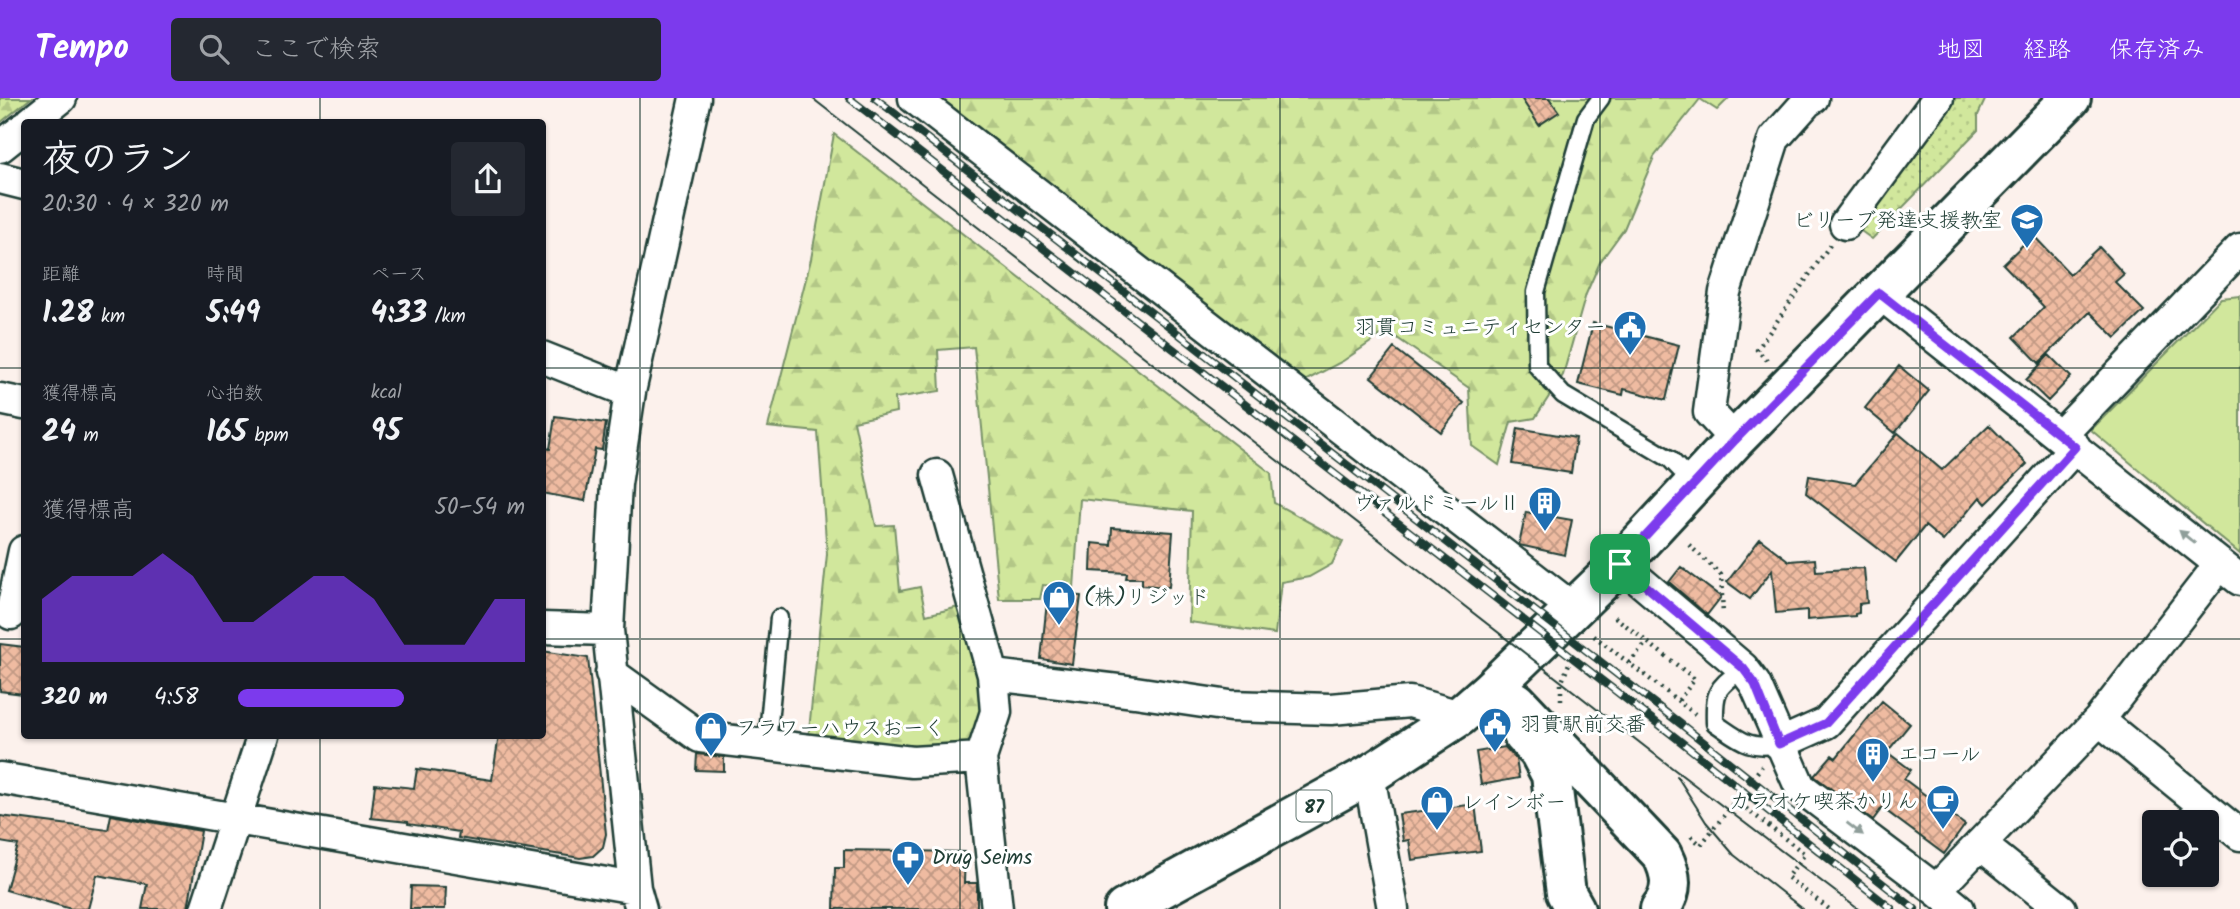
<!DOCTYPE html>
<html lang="ja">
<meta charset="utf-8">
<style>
body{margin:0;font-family:Kalam,"Klee One",sans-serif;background:#242831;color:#f1f3f6;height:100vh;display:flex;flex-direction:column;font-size:26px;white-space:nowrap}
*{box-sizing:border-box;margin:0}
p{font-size:23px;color:#9ea1a6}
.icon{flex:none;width:38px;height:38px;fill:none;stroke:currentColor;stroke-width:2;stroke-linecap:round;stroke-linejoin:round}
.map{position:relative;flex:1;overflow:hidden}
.sheet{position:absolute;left:21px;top:21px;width:525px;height:620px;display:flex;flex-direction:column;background:#171b24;border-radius:7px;box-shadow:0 2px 5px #0004}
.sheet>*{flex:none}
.buttons{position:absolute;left:2142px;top:712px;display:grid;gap:14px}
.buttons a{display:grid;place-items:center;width:77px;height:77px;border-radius:7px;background:#171b24;box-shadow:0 2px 5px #0004;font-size:35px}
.pin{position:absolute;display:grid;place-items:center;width:60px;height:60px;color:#fff;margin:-30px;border-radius:14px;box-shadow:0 4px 10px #0006}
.round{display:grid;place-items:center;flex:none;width:74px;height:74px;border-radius:7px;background:#242831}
.headline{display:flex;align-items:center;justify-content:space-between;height:119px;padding:0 21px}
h1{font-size:38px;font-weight:700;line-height:52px}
.metrics{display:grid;grid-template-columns:repeat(3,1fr);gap:10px;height:119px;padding:7px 21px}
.metrics div{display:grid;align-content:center}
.metrics b{font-size:30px;font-weight:700}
.metrics small{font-size:19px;font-weight:400}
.metrics p{font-size:19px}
.chart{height:196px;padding:14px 21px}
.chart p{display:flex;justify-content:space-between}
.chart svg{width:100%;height:126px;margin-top:7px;fill:#7c3aed;opacity:.7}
ul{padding:0 21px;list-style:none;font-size:23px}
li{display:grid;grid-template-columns:112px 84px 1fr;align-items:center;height:52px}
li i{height:18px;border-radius:9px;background:#7c3aed}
header{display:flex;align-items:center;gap:42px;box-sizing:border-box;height:98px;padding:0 35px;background:#7c3aed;color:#fff}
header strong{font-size:33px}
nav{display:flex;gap:38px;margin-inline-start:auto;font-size:24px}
.search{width:490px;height:63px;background:#242831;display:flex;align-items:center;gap:18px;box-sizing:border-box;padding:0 24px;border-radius:7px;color:#9ea1a6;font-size:26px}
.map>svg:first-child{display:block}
</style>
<header>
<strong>Tempo</strong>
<div class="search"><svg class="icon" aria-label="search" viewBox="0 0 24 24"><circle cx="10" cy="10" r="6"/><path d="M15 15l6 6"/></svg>ここで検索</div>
<nav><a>地図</a><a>経路</a><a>保存済み</a></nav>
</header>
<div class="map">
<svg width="2240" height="811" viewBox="0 0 2240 811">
<defs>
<pattern id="grass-dots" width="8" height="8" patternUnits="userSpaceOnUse" patternTransform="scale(1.75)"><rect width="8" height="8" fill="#d1e79c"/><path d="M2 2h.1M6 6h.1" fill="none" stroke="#b3c787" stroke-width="1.8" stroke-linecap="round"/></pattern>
<pattern id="forest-firs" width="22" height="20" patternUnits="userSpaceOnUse" patternTransform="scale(1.75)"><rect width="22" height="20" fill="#d1e79c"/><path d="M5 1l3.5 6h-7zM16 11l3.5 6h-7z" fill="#b3c787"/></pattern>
<pattern id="building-cross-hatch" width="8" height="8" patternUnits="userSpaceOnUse" patternTransform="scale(1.75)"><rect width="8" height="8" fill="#efbba1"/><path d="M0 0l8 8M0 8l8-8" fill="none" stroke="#c19984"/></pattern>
</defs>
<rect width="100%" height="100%" fill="#fcf1ec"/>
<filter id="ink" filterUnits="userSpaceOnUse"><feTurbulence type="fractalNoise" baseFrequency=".0143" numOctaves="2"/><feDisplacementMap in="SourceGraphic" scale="14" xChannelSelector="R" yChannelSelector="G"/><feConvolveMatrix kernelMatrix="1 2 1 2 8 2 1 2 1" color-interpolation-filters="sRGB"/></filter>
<g filter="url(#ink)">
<path fill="url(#grass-dots)" stroke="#789268" stroke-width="2" d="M1946,0H1986L1978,17V32L1872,141L1854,128Z"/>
<path fill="url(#forest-firs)" stroke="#789268" stroke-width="2" d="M0,0H31L0,25Z
M928,0H1729L1717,12L1700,1L1654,59L1624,131L1600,164L1586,196L1563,277L1535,320L1511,324L1499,367L1472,348L1469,290L1387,233L1343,263L1301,285Z
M834,36L1271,375L1274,405L1343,443L1332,466L1309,479L1281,484L1275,536L1189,524L1192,413L1080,401L1074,490L1043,487L1040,501H999L974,249L938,252L940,293L895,300L896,314L854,323L876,428L894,427L900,493L920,489L926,517L959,509L988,591L974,651L910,656L808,642L827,456L818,334L768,329L811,161Z"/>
<path fill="#d1e79c" stroke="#789268" stroke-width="2" d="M2240,198V456L2091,332L2221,200Z"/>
<path fill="url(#building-cross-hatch)" stroke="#1f3d34" stroke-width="2" d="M1521,0H1549L1559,14L1539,27Z
M2033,137L2070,176L2099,149L2124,176L2115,184L2144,213L2116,240L2090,214L2039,265L2014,239L2044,209L2003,166Z
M1593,225L1679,247L1666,302L1624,291L1623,297L1578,286Z
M1394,250L1464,305L1441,334L1371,279Z
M2049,257L2071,279L2048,303L2026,282Z
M1899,268L1929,293L1895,335L1865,310Z
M555,318L606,325L602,352L595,351L585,403L542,395V349L550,351Z
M1989,327L2027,366L1986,406L1980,399L1943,443L1925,428L1896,464L1806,395L1809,378L1855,386L1898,335L1942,372Z
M1518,330L1576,340L1571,375L1512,366Z
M1526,414L1572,422L1565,457L1519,447Z
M1112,430L1173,434L1169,489L1142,487V480H1126L1127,475L1091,473L1092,445L1111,447Z
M1760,441L1789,463L1815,461L1816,473L1864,470L1867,505L1859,506V515L1855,516V518L1807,522V512L1776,515L1772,472L1750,501L1727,484Z
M1681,469L1721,499L1707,517L1669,484Z
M1048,494L1081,498L1072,566L1041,561Z
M0,546L24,549V596L0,593Z
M542,553L588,560L606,736L603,749L593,758L580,760L458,740L459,734L408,726V724L371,720L375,686L414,690L417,671L492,682L499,637H542Z
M1882,603L1910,626L1887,654L1911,672L1904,681L1965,727L1944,756L1882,710L1873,722L1814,678L1832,657L1836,660Z
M1505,649L1516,661L1519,680L1481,687L1476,654Z
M697,656L724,659V673L696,672Z
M1475,706L1481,753L1412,762L1409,742L1403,743L1399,716Z
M111,717L201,733L188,811H142L147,786L97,777L88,811H71L6,792L18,747L0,744V718L108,732Z
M844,752L965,754L964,785H977V811H834L835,770H844Z
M411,788L446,789L445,811H410Z"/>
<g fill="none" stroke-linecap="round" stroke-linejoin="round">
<defs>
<path id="service" d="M1601,0L1586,20L1536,194L1537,268L1563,297L1670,361L1694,386
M1743,570C1717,591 1714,591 1715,625C1740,642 1749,652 1779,646
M767,646L779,520"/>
<path id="minor" d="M914,0L1574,511
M31,24L61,0
M0,49L24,30
M0,80L24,86
M1845,126L1938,0
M1879,195L2240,482
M542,259L630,294
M0,301L24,306
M2060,338L2240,151
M1735,342L1709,314L1725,194L1774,41L1807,4L1813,0
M937,377L993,577
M1620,466L1743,570L1755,586L1800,689L1936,792L1959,811
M11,516L24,453
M542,530L608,532
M611,575L700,639L912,664L981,660
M2099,622L2240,737
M1779,646L1826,625L2075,349
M1369,677L1393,811
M0,680L635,790
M1980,746L2061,811
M1936,792L2099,622L2220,466
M206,811L263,637
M641,811L635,790L608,532L616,386L630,294L695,0
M997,811L981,660L996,614L993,577L1135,594L1230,608L1331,611L1410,604L1460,618"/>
<path id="tertiary" d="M1493,589L1517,604L1662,757C1672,777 1674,793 1660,811
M1523,637L1539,654L1551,677L1566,795L1575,811"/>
<path id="primary" d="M1124,811L1369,677L1460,618L1493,589L1620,466L1735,342L2071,0"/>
</defs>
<use href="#service" stroke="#1f3d34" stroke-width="21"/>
<use href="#minor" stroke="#1f3d34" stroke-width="35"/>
<use href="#tertiary" stroke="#1f3d34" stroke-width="44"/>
<use href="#primary" stroke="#1f3d34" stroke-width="44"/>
<path stroke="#1f3d34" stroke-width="4.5" stroke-dasharray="2 5" stroke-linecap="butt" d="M1767,262L1757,252L1830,147
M1689,447L1721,477L1723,517
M1615,519L1695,581L1678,603
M1594,538L1695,616
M1629,565L1647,544
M1561,602V586L1570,563
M1735,702L1805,756L1787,779L1829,811
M1691,738L1701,747L1762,668"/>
<use href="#service" stroke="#fff" stroke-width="16"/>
<use href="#minor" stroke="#fff" stroke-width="30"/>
<use href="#tertiary" stroke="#fff" stroke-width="38"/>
<use href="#primary" stroke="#fff" stroke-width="38"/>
<path stroke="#1f3d34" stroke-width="2" d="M812,0L1671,669L1858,811
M1677,678L1706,724L1734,757L1803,811"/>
<defs>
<path id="rail" d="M849,0L1675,639L1892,811
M875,0L1682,627L1915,811"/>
</defs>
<use href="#rail" stroke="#1f3d34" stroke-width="8"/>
<use href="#rail" stroke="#fff" stroke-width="5" stroke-dasharray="16" stroke-linecap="butt"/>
</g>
<defs><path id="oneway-solid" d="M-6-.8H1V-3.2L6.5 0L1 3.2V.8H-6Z" transform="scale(1.75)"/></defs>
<g fill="#8f9e9a">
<use href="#oneway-solid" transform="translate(2187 439) rotate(-141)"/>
<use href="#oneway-solid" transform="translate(1855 731) rotate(37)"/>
</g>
</g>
<g fill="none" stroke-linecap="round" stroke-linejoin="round" filter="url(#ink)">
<defs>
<path id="route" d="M1879,195L2075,349L1826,625L1779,646L1755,586L1743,570L1620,466L1735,342Z"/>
</defs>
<use href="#route" stroke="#fff" stroke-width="14"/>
<use href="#route" stroke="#7c3aed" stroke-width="9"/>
</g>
<path fill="none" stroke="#1f3d34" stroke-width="2" stroke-opacity="0.55" d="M320,0V24M640,0V811M960,0V811M1280,0V811M1600,0V811M1920,0V811M0,270H24M542,270H2240M0,541H24M542,541H2240M320,637V811"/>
<defs>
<symbol id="school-pin" viewBox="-11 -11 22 30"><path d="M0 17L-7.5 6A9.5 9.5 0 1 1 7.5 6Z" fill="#1f6fb2" stroke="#fff"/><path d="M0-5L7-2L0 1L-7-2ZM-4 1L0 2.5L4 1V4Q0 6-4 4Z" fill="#fff"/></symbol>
<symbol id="civic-pin" viewBox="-11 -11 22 30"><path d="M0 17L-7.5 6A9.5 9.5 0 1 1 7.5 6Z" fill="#1f6fb2" stroke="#fff"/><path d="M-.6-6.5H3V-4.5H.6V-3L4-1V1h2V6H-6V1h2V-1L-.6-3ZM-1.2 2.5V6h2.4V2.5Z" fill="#fff"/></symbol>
<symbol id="building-pin" viewBox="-11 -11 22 30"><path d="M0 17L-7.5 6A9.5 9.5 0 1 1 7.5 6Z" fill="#1f6fb2" stroke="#fff"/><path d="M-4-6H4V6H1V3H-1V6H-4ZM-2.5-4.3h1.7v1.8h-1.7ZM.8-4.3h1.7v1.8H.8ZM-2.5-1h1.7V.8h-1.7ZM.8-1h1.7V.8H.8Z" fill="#fff"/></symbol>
<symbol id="shop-pin" viewBox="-11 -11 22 30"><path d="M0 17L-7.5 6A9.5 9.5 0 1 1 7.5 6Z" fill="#1f6fb2" stroke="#fff"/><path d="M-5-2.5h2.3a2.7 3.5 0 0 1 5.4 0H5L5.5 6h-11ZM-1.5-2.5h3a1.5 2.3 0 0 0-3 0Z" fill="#fff"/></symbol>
<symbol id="cafe-pin" viewBox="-11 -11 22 30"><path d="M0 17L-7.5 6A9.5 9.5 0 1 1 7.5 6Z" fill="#1f6fb2" stroke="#fff"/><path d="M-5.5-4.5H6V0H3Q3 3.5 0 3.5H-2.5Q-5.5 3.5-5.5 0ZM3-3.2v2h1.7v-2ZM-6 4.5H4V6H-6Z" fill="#fff"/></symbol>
<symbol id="pharmacy-pin" viewBox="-11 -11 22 30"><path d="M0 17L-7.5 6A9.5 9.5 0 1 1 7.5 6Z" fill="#1f6fb2" stroke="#fff"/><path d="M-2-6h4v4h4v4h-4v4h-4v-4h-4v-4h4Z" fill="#fff"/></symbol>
</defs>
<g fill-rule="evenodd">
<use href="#school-pin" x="2008" y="103" width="38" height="52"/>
<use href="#civic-pin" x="1611" y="210" width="38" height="52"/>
<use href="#building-pin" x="1526" y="386" width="38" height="52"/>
<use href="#shop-pin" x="1040" y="480" width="38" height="52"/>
<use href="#civic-pin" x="1476" y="607" width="38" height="52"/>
<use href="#shop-pin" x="692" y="611" width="38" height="52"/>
<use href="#building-pin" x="1854" y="637" width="38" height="52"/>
<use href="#cafe-pin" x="1924" y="684" width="38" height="52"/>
<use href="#shop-pin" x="1418" y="685" width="38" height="52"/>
<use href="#pharmacy-pin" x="889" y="740" width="38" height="52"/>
</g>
<g text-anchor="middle" stroke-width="6" stroke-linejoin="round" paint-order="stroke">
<rect fill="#fff" stroke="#627771" stroke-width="2" x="1296.5" y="692.5" width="35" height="31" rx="5"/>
<g font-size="19" font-weight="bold" fill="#1f3d34">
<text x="1314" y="715">87</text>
</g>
<g font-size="21" fill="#1f3d34" stroke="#fff" text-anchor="start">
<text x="2002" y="129" text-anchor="end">ビリーブ発達支援教室</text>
<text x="1606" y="236" text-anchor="end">羽貫コミュニティセンター</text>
<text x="1520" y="412" text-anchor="end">ヴァルドミールⅡ</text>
<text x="1084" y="506">(株)リジッド</text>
<text x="1520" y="633">羽貫駅前交番</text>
<text x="736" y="637">フラワーハウスおーく</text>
<text x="1898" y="663">エコール</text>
<text x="1918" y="710" text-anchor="end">カラオケ喫茶かりん</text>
<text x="1462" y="711">レインボー</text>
<text x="932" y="766">Drug Seims</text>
</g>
</g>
</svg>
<div class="buttons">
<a><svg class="icon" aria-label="locate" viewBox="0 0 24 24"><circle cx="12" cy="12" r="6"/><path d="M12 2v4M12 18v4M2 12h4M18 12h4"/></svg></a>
</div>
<div class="pin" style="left:1620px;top:466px;background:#1e9e55"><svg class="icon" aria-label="arrive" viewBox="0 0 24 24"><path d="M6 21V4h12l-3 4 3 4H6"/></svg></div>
<section class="sheet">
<div class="headline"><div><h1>夜のラン</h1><p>20:30 · 4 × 320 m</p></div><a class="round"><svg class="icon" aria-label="share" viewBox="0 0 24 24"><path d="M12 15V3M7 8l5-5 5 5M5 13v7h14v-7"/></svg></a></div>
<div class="metrics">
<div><p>距離</p><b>1.28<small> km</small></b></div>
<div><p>時間</p><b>5:49</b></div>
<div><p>ペース</p><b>4:33<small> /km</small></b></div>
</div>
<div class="metrics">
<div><p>獲得標高</p><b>24<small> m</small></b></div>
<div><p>心拍数</p><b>165<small> bpm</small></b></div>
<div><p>kcal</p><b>95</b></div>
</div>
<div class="chart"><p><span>獲得標高</span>50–54 m</p>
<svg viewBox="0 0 160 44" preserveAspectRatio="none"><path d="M0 44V22L10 14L20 14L30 14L40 6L50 14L60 30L70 30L80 22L90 14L100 14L110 22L120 38L130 38L140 38L150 22L160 22V44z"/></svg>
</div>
<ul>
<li><b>320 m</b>4:58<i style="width:58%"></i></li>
</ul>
</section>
</div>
